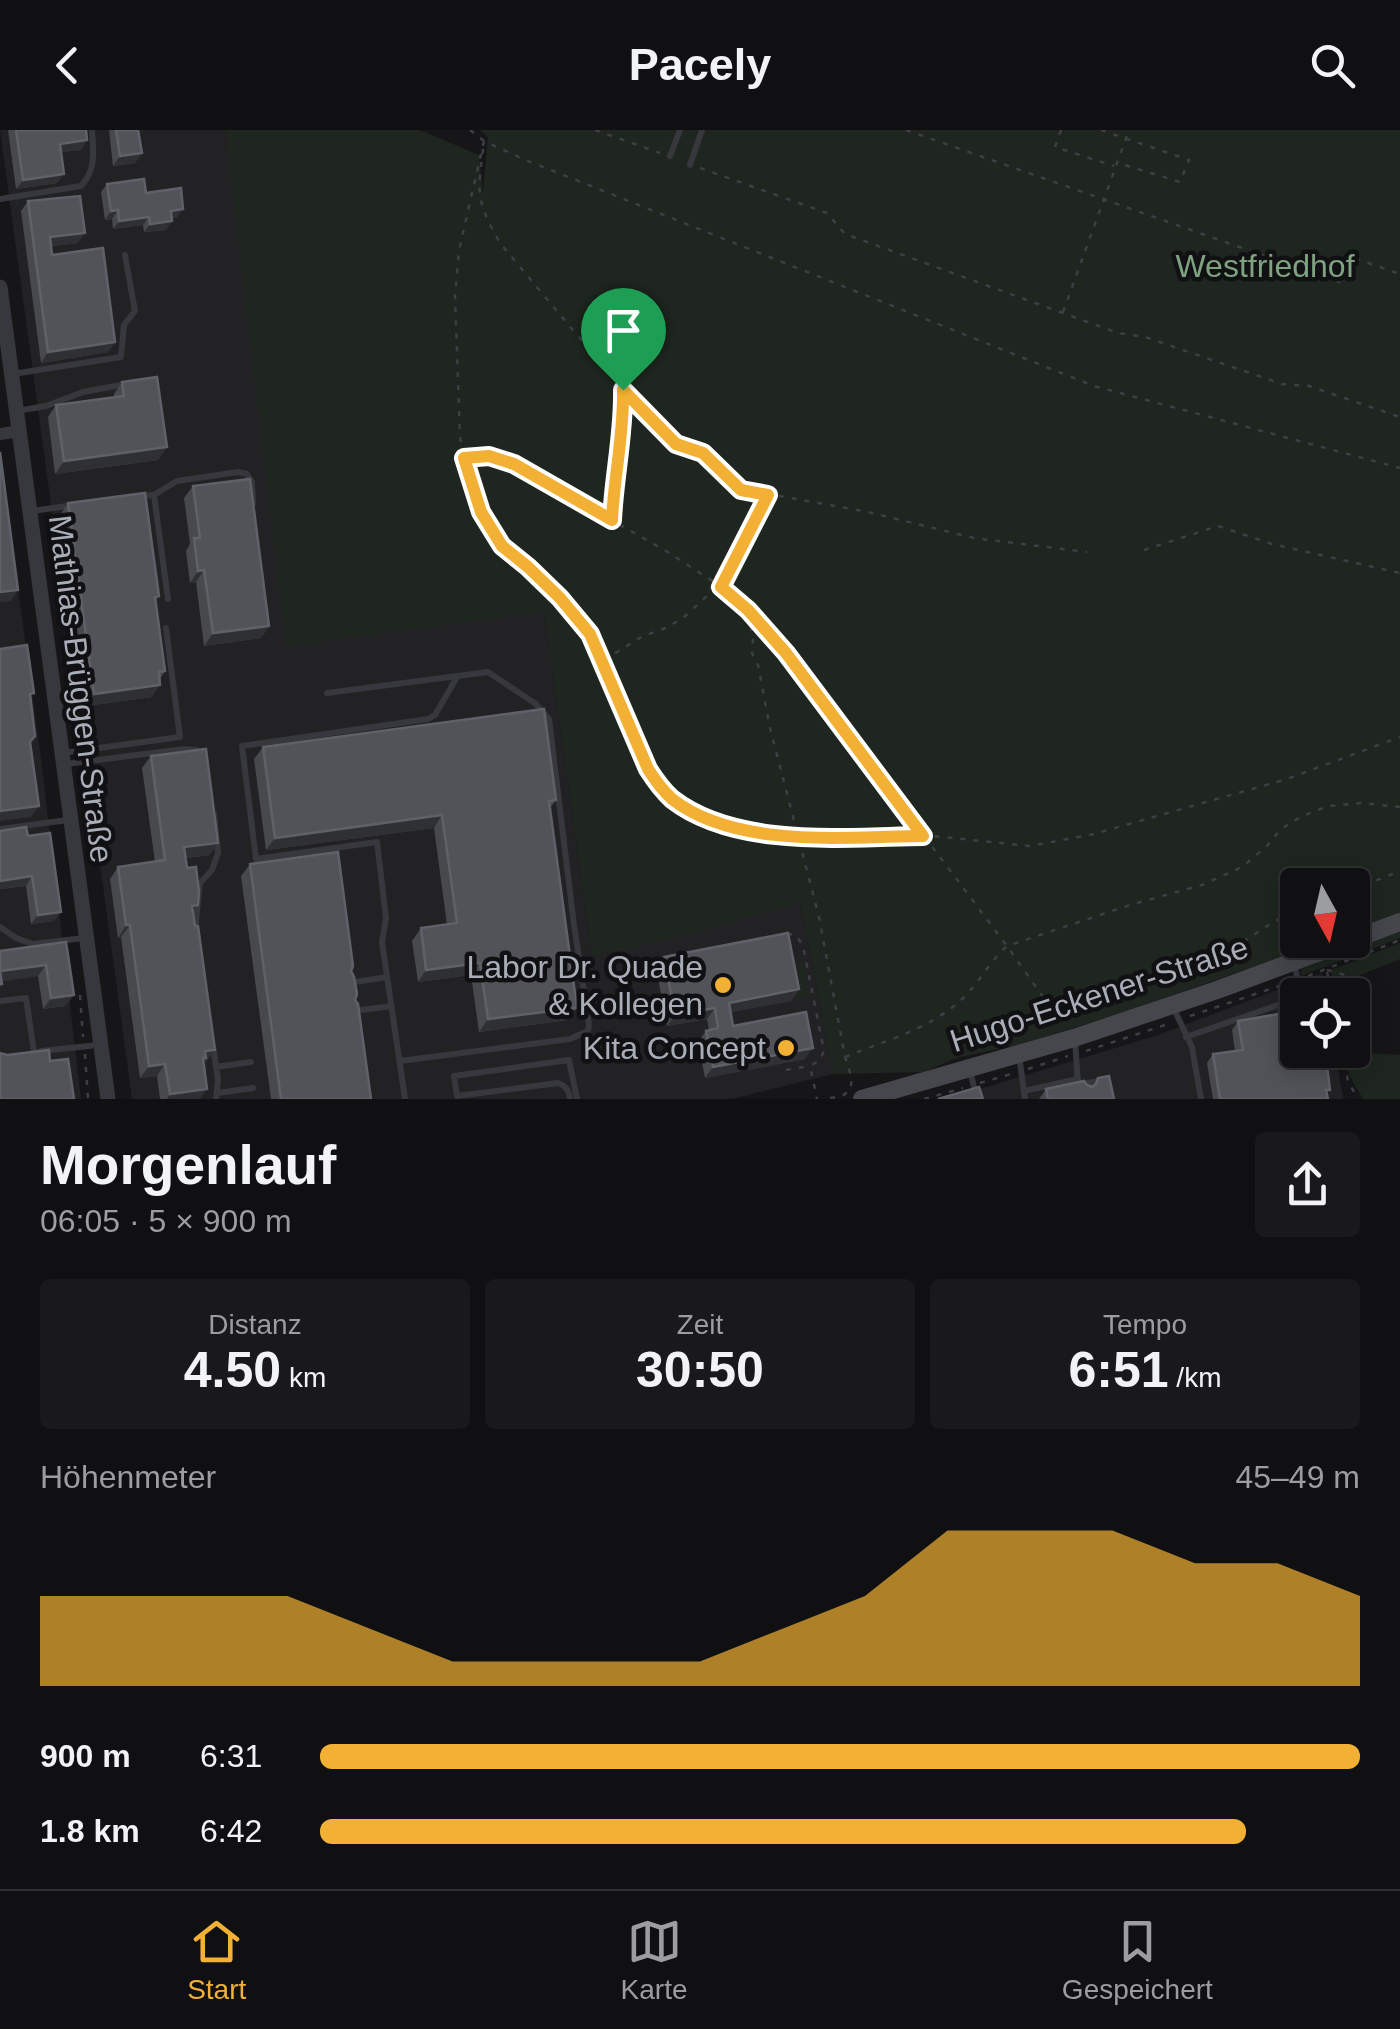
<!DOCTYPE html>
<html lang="de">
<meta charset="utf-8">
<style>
body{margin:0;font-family:Arial,sans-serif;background:#19191b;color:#f1f3f6;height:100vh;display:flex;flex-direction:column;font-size:38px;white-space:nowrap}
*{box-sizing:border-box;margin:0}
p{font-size:32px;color:#9c9d9f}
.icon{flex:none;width:55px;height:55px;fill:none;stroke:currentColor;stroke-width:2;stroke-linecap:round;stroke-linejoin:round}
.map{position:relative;height:969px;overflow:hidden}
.drawer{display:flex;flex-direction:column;background:#101012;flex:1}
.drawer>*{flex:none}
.needle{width:65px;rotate:172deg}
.fabs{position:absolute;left:1280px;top:738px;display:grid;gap:20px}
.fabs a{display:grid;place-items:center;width:90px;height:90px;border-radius:10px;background:#101012;box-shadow:0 5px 25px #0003,0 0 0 2px #303032;font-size:50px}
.pin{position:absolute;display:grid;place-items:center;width:85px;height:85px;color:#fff;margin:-102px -42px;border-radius:50% 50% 50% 0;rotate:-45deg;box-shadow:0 0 10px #0007}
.pin .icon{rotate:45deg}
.round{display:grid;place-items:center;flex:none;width:105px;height:105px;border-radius:10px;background:#19191b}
.head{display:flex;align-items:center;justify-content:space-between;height:170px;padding:0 40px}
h1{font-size:55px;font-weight:700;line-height:75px}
.metrics{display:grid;grid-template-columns:repeat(3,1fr);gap:15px;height:170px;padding:10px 40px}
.metrics div{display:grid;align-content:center;border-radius:10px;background:#19191b;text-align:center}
.metrics b{font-size:50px;font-weight:700}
.metrics small{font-size:28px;font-weight:400}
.metrics p{font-size:28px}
.chart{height:280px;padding:20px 40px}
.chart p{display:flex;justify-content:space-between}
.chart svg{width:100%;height:180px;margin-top:10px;fill:#f2b134;opacity:.7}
ul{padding:0 40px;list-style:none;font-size:32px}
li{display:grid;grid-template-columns:160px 120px 1fr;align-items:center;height:75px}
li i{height:25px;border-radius:12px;background:#f2b134}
header{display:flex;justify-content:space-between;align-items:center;height:130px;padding:0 40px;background:#101012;font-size:45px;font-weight:700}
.tabs{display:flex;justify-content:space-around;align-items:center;height:140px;border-top:2px solid #303032;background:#101012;font-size:28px;color:#9c9d9f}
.tabs a{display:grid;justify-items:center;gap:5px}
.tabs .on{color:#f2b134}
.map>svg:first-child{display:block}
</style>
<header><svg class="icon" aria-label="back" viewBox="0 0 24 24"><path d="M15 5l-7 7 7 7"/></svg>Pacely<svg class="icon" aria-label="search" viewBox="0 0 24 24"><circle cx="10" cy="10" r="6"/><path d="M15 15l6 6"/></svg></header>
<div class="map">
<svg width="1400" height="969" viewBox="0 0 1400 969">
<rect width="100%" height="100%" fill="#161618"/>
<path fill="#222225" d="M0,0H225L251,206L544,482L592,826L800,773L833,944L732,969H132Z
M0,327L40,620L81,969H0Z
M1322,843L1326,865H1298V920H1335L1343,969H947L1158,905Z"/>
<path fill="#1e261f" d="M225,0H420L479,25L483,63L488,7L480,0H1400V783L1353,802L1352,755H1298V810H1330L1116,885L1017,915L956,928L924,942L833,944L800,773L682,806L592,826L544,482L286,516Z
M1400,799V808L1301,846V839Z
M1400,813V829L1353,848L1364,923L1400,925V969H1363L1350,947L1344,920H1352V865H1335L1331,840Z
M804,831L811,867L795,870L789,835Z"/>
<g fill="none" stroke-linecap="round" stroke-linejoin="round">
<path stroke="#3d3f44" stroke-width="2.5" stroke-dasharray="5 8" stroke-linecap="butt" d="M470,0L484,11L523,29L1094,256L1400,338
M595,0L660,23
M906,0L1342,153L1351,127L1400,144
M1061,0L1055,17L1114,36
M1101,0L1189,30L1180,52L1118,33
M700,38L827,83L845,104L1118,203L1145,207L1282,254L1309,256L1400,287
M1063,182L1129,0
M623,260L676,314L703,323L741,359L868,382L974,408L1087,422
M464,329L481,382L502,416L528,437L560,468L589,504L648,639L661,659L672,668L690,681L727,696L798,708L923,705L1030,716L1094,704L1287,649L1400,607
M612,390C615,346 624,304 623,260L500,113C474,68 478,62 484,11L459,120L455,166L460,307L463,328L489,326L513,334L666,421L714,452L748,480L786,523L1007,816L1048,874L1104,867L1150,851L1207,836L1273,792L1298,782
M1144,420L1218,396L1272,414L1400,443
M721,457L767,366
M748,483L753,509L752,523L758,535L770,598L819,787L845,927L852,949L850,960L842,966L825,969
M604,530L643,506L666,498L683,488L708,465L713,453
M1352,760L1400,741
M787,804L796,805L803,816L824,921L820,930L810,936L817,969
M1327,840L1371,852
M1327,842L1333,865
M1308,846L1400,810
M80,865L83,907
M1190,886L1291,852
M1342,920L1348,951L1358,969
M1086,921L1168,894
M85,924L88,969
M845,927C884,911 928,900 960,871C978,855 989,832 1007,816L1130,775L1202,755L1242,737L1266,717L1281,699L1302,686L1329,676L1361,673L1400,677
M1028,939L1068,926
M786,940L809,936
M980,953L1011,944
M924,969L963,958"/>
<path stroke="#37383d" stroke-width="6" d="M670,26L680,0
M690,35L702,0
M0,69L81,56C97,39 93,21 92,0
M13,244L121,227L124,195L135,181L125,125
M17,281L46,276L83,262L126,254
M154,365L177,351L238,342L247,344L252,352L253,374
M141,366L154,365L168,469
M32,381L74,375
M327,563L488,542L536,574L549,589L574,795L589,895L588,901L570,909L400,931
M62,623L180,607L166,498
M66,634L184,619L197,620L201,624
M0,699L68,690
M0,797L16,808L33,814L84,808
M195,800L200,753L212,740L218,723L214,684
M1294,832L1301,865
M349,853L387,847
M0,871L26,868L34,922
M1173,877L1192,917L1201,969
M353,881L392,876
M1186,907L1298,868
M1075,909L1078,956
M213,916L218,950L216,969
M41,921L98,915
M1019,925L1025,969
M216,937L251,932
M970,941L977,969
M1081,954L1101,951L1104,969
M1024,961L1078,949
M218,963L253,958
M405,969L382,812L386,788L377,712L256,729L242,616L428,589L435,585L457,547
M570,969C569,960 566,956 558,953L457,966L454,946L569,930L577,969"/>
<path stroke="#37383d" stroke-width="12" d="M0,304L20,301"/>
<path stroke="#37383d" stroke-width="15" d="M0,157L108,969"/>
<path stroke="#45474d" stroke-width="18" d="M1352,810L1400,792
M862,969L1074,908L1217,860L1352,810"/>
</g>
<path fill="#47494d" d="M8,0H86L87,10L81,20L61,22L57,53L16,59Z
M109,0H138L142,23L135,33L113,36Z
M107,54L146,63L177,88H172L166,100L144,102L143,95L113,99L112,89L105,90L101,62Z
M28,71L78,113L51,116L52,125L115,212L108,222L41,233L21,81Z
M122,252L167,317L158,330L55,344L48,287L56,275L114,267V264Z
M193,356L269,496L261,508L204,516L196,452L190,453L186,421L190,414L184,368Z
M68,373L159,466L155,471L165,541L160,549L152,567L86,576L60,385Z
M263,617L556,670L550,678L568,890L479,902L471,845L418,852L412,811L421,798L447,795L434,698L266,720L254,629Z
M151,626L210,725L186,728L193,782L206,932L203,933L200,969H160L157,946L140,948L121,807L118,808L110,749L118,737L155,732L142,638Z
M0,701L28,706L54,791L31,794L26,756L0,759Z
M250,734L351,841L371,969H271L241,746Z
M66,812V876L43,879L38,846L2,851L0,857V821Z
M664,827L799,859L791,871L730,882L733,896L805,929L705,948L698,912L706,901L709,900L707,889L667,896L656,838Z
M1238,891L1295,911L1327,964L1328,969H1213L1207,933L1213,924L1235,921L1232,900Z
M1098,948L1114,969H1039L1046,959L1087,955L1092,957Z"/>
<path fill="#2f3033" d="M87,10L81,20L54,23L60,14Z
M142,23L135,33L113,36L120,26Z
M64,44L57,53L16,59L23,50Z
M183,79L177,88L165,89L171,81Z
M118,80L112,89L105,90L111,81Z
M149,87L143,95L113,99L119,91Z
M172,91L166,100L144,102L150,94Z
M85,103L78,113L43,117L50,107Z
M115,212L108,222L41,233L48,222Z
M167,317L158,330L55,344L64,331Z
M204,440L196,452L190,453L198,441Z
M18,460L11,471L0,472V462Z
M269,496L261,508L204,516L213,503Z
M160,555L152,567L86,576L94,564Z
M39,676L31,687L0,691V681Z
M442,685L434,698L266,720L275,708Z
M218,713L210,725L176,729L184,717Z
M32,746L26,756L0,759V751Z
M61,782L54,791L31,794L38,785Z
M126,795H130L121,807L118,808Z
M480,833L471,845L418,852L426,840Z
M46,835L38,846L0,852V841Z
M799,859L791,871L721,884L729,873Z
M74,865L66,876L43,879L51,868Z
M577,878L568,890L479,902L488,889Z
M715,878L707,889L667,896L675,885Z
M813,918L805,929L705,948L713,937Z
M215,920L206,932L203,933L197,940L205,921Z
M165,934L157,946L140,948L149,936Z
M207,959L200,969H167L170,964Z"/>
<path fill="#525359" stroke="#5f6168" stroke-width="2.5" d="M16,0H86L87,10L60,14L64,44L23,50Z
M116,0H138L142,23L120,26Z
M144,49L146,63L181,58L183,79L171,81L172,91L150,94L149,87L119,91L118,80L111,81L107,54Z
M80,66L85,103L50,107L52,125L103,118L115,212L48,222L28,71Z
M157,247L167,317L64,331L56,275L124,266L122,252Z
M0,322L18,460L0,462Z
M250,349L269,496L213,503L204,440L198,441L194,408H200L193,356Z
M145,363L159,466L155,467L165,541L159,542L160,555L94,564L68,373Z
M27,515L34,563L30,564L35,606L30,612L39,676L0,681V519Z
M544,579L556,670L549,671L577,878L488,889L480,833L426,840L421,798L457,793L442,685L275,708L263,617Z
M206,619L218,713L184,717L187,738L196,737L199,762L198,775L192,776L195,796H198L215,920L205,921L206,928H203L207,959L170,964L165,934L149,936L130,795H126L118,737L165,730L151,626Z
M26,697L28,706L50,703L61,782L38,785L32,746L0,751V701Z
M338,722L353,836L351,841L354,847L357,864L355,870L358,874L371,969H281L250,734Z
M788,803L799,859L729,873L733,896L806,882L813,918L713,937L706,901L718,898L715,878L675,885L664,827Z
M66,812L74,865L51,868L46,835L0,841L2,854H0V821Z
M1290,882L1295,911L1298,910V920H1319L1320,928L1326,927L1330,960H1326L1328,969H1220L1213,924L1243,920L1238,891Z
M49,920L50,931L68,929L74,969H0V923L7,925Z
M1109,946L1114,969H1048L1046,959L1084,951L1087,955L1092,957L1096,954L1098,948Z
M979,957L983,969H938Z"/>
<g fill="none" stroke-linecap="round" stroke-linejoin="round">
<defs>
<path id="route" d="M623,260L676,314L703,323L741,360L768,365L721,457L748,480L786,523L923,706C847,707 736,719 672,669C662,660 655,650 648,639L590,504L560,468L528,437L502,416L481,382L464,328L489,326L514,334L612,390C614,346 624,304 623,260Z"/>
</defs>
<use href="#route" stroke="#fff" stroke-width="20"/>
<use href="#route" stroke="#f2b134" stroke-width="12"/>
</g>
<g fill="#f2b134" stroke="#111113" stroke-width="4">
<circle cx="723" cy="855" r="10"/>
<circle cx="786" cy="918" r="10"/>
</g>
<g text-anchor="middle" stroke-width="9" stroke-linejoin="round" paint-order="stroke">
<g font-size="32" fill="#7fa381" stroke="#111113">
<text x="1265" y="147">Westfriedhof</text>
</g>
<g font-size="32" fill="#a8adb8" stroke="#111113">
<text transform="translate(81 559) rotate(83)" y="11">Mathias-Brüggen-Straße</text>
<text transform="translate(1099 864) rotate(-18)" y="11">Hugo-Eckener-Straße</text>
</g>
<g font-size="32" fill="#a8adb8" stroke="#111113" text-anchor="end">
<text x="703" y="848">Labor Dr. Quade<tspan x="703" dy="37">&amp; Kollegen</tspan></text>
<text x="766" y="929">Kita Concept</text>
</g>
</g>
</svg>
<div class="fabs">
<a><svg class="needle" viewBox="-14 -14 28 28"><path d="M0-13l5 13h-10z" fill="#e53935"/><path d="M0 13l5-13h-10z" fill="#9c9d9f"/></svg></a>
<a><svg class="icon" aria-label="locate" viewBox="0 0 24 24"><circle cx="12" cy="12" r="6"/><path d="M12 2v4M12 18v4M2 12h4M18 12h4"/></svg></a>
</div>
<div class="pin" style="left:623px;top:260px;background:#1e9e55"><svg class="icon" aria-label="arrive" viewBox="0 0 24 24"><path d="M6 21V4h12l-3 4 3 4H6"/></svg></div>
</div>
<section class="drawer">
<div class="head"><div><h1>Morgenlauf</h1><p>06:05 · 5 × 900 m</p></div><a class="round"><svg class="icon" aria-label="share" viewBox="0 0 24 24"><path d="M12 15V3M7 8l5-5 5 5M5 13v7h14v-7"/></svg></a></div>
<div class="metrics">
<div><p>Distanz</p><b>4.50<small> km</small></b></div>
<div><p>Zeit</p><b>30:50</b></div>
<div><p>Tempo</p><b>6:51<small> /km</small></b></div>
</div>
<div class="chart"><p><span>Höhenmeter</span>45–49 m</p>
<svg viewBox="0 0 160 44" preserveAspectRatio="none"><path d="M0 44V22L10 22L20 22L30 22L40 30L50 38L60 38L70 38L80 38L90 30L100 22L110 6L120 6L130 6L140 14L150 14L160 22V44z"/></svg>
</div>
<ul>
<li><b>900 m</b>6:31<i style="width:100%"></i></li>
<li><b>1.8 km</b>6:42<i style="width:89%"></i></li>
</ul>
</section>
<nav class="tabs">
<a class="on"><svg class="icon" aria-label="home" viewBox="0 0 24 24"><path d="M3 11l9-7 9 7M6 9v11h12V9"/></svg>Start</a>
<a><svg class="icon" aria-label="map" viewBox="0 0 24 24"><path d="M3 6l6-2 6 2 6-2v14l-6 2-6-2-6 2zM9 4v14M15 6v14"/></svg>Karte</a>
<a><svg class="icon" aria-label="saved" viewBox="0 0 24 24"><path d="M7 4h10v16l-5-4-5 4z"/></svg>Gespeichert</a>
</nav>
